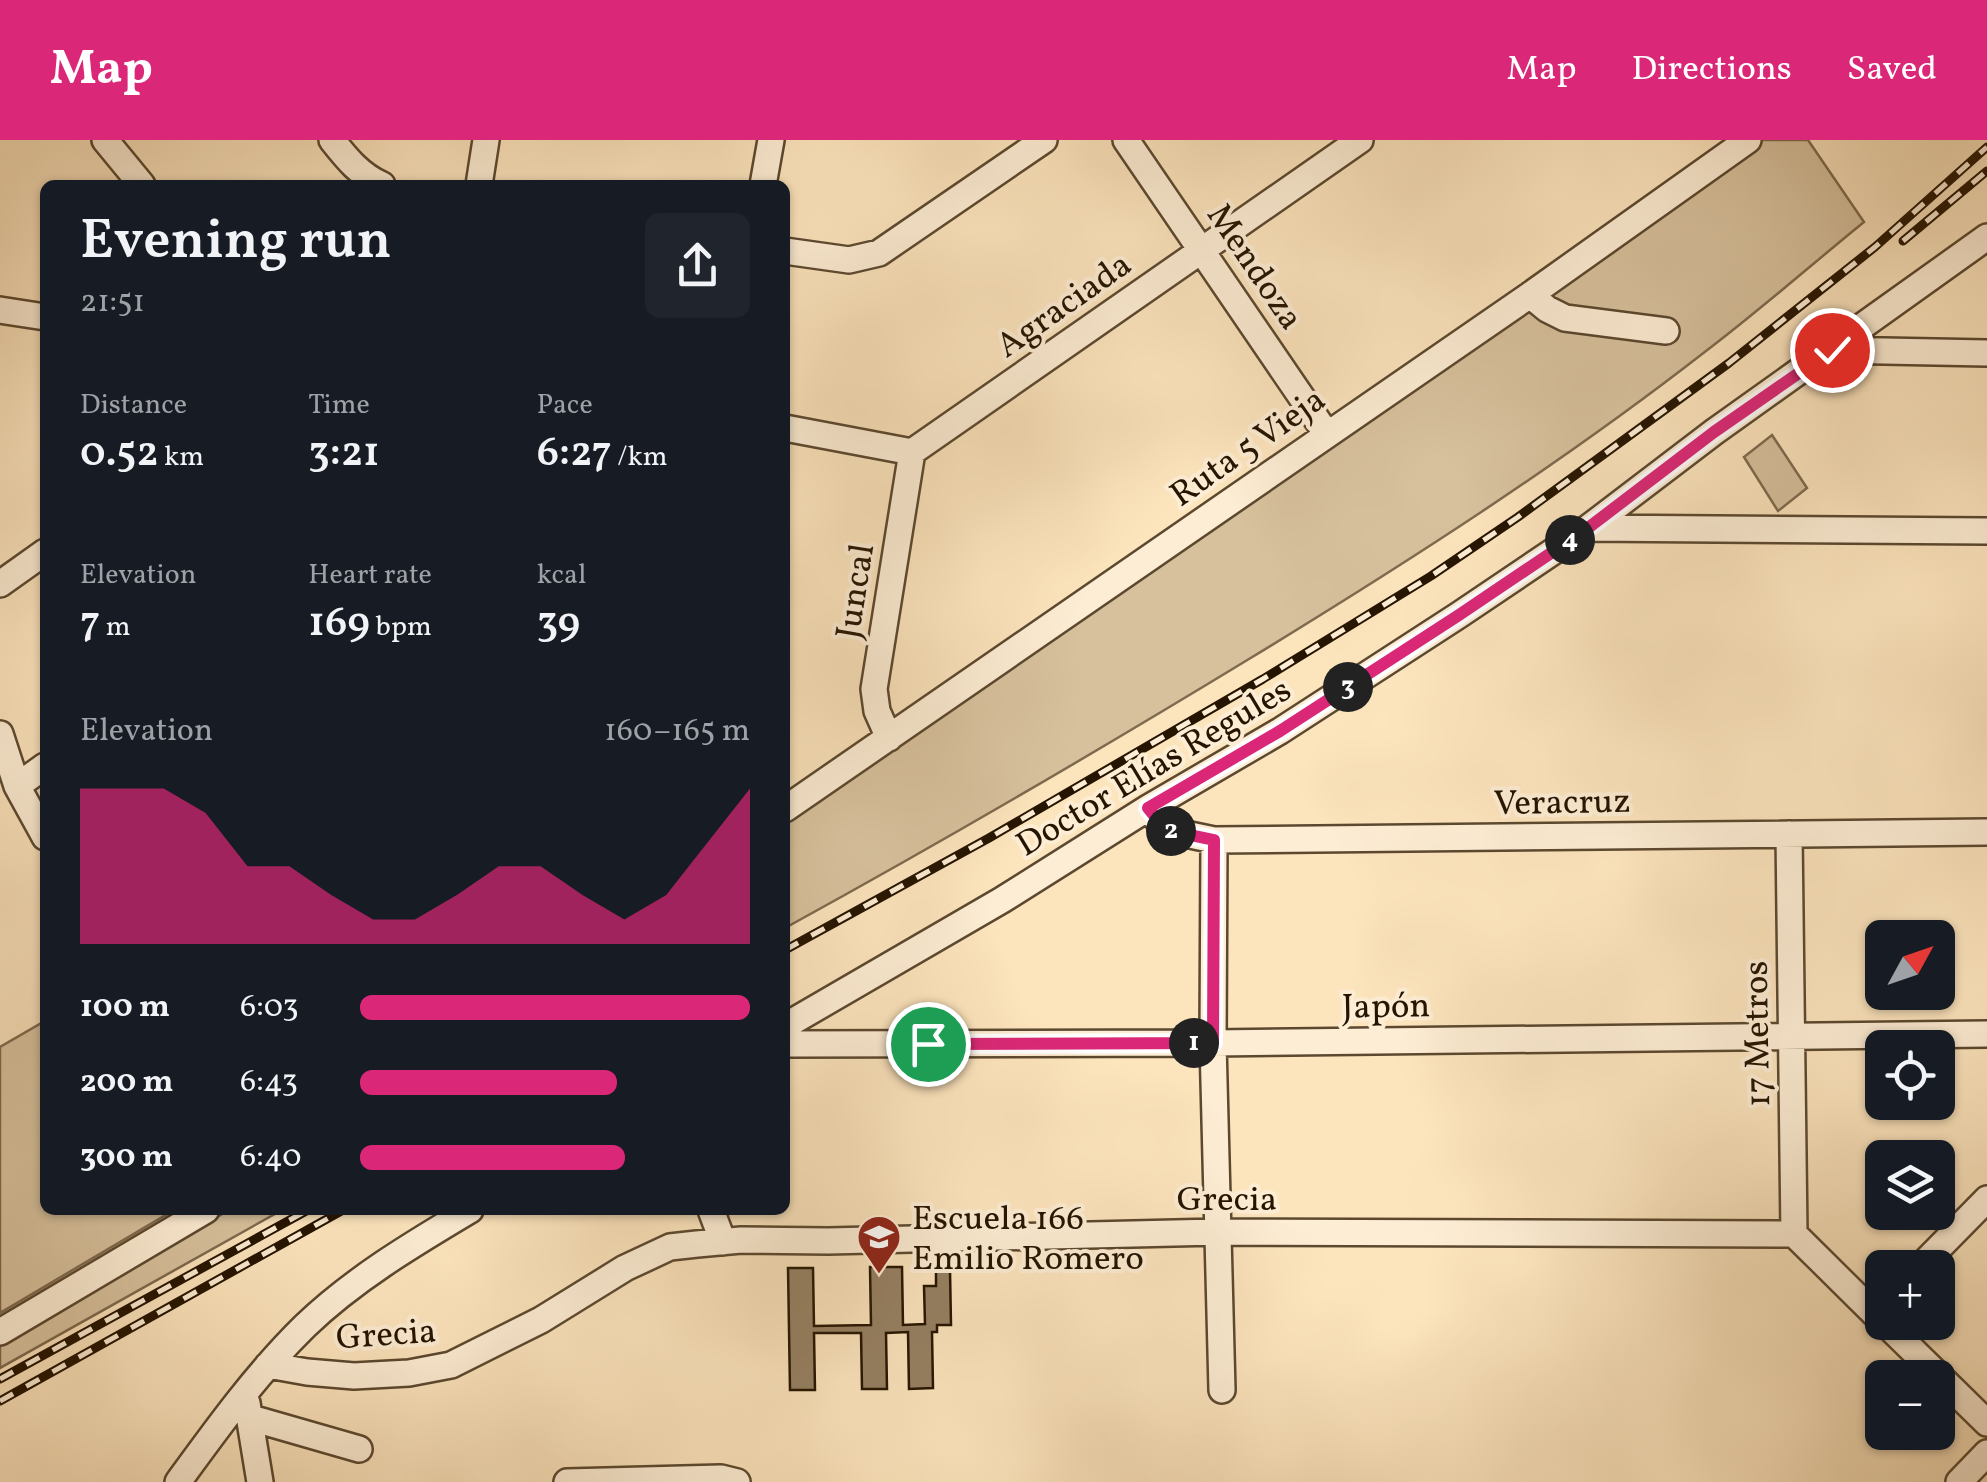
<!DOCTYPE html>
<meta charset="utf-8">
<style>
body{margin:0;font-family:Vollkorn,serif;background:#20242c;color:#f1f3f6;height:100vh;display:flex;flex-direction:column;font-size:38px;white-space:nowrap}
*{box-sizing:border-box;margin:0}
p{font-size:32px;color:#9ea1a6}
.icon{flex:none;width:55px;height:55px;fill:none;stroke:currentColor;stroke-width:2;stroke-linecap:round;stroke-linejoin:round}
.map{position:relative;flex:1;overflow:hidden}
.side{position:absolute;left:40px;top:40px;width:750px;height:1035px;display:flex;flex-direction:column;background:#171b24;border-radius:15px;box-shadow:0 2px 8px #0004}
.side>*{flex:none}
.needle{width:65px;rotate:50deg}
.buttons{position:absolute;left:1865px;top:780px;display:grid;gap:20px}
.buttons a{display:grid;place-items:center;width:90px;height:90px;border-radius:15px;background:#171b24;box-shadow:0 2px 8px #0004;font-size:50px}
.pin{position:absolute;display:grid;place-items:center;width:85px;height:85px;color:#fff;margin:-42px;border:5px solid #fff;border-radius:50%;box-shadow:0 2px 10px #0007}
.km{position:absolute;width:50px;height:50px;margin:-25px;border-radius:50%;background:#222;color:#fff;font-size:28px;line-height:50px;text-align:center}
.round{display:grid;place-items:center;flex:none;width:105px;height:105px;border-radius:15px;background:#20242c}
.overview{display:flex;align-items:center;justify-content:space-between;height:170px;padding:0 40px}
h1{font-size:55px;font-weight:600;line-height:75px}
.metrics{display:grid;grid-template-columns:repeat(3,1fr);gap:15px;height:170px;padding:10px 40px}
.metrics div{display:grid;align-content:center}
.metrics b{font-size:42px;font-weight:600}
.metrics small{font-size:28px;font-weight:400}
.metrics p{font-size:28px}
.chart{height:280px;padding:20px 40px}
.chart p{display:flex;justify-content:space-between}
.chart svg{width:100%;height:180px;margin-top:10px;fill:#db2777;opacity:.7}
ul{padding:0 40px;list-style:none;font-size:32px}
li{display:grid;grid-template-columns:160px 120px 1fr;align-items:center;height:75px}
li i{height:25px;border-radius:12px;background:#db2777}
header{display:flex;align-items:center;gap:60px;box-sizing:border-box;height:140px;padding:0 50px;background:#db2777;color:#fff}
header strong{font-size:48px}
nav{display:flex;gap:55px;margin-inline-start:auto;font-size:35px}
.map>svg:first-child{display:block}
</style>
<header>
<strong>Map</strong>
<nav><a>Map</a><a>Directions</a><a>Saved</a></nav>
</header>
<div class="map">
<svg width="1987" height="1342" viewBox="0 0 1987 1342">
<rect width="100%" height="100%" fill="#fce4bd"/>
<filter id="stains"><feTurbulence type="fractalNoise" baseFrequency=".002" numOctaves="4"/><feColorMatrix values="0 0 0 0 .2 0 0 0 0 .09 0 0 0 0 .02 0 0 0 .5 -.17"/></filter>
<radialGradient id="worn" r=".72"><stop offset=".6" stop-color="#630" stop-opacity="0"/><stop offset="1" stop-color="#630" stop-opacity=".3"/></radialGradient>
<path fill="#d7c19d" stroke="#7e6a4e" stroke-width="2.5" d="M1759,0H1808L1864,82C1811,125 1760,170 1706,211C1561,324 1405,424 1249,519C1096,612 942,702 785,788V684Z
M1772,295L1807,348L1778,371L1744,317Z
M45,881V1070H174L0,1173V907Z
M229,1070H282L0,1228V1205Z"/>
<path fill="#958062" stroke="#251400" stroke-width="2.5" d="M870,1127H902L903,1185L925,1184L924,1146H936V1130H950L951,1185H937V1192H932L933,1248L909,1249L908,1192L886,1193L887,1249H862L861,1193H814L815,1250H790L788,1128H813L814,1186L871,1185Z"/>
<g fill="none" stroke-linecap="round" stroke-linejoin="round">
<defs>
<path id="minor" d="M105,0L142,45
M332,0C347,19 360,35 382,45
M1126,0L1326,293
M479,45L486,0
M763,45L771,0
M785,111L849,120L879,113L1044,0
M1530,155L1547,169L1565,178L1666,191
M0,170L45,177
M1832,210L1987,213
M785,288L912,312L1360,0
M1588,388L1987,391
M0,444L45,412
M0,594L17,646L45,697
M889,598L877,571L874,549L912,312
M17,646L45,626
M1148,668L1166,690L1214,700L1987,692
M785,669L1530,155L1748,0
M1789,694L1794,1094
M1214,700L1213,903L1222,1250
M785,886L1002,760L1148,668L1280,591L1459,475L1588,388L1714,292L1987,97
M785,904L1213,903L1987,894
M711,1070L723,1102
M1919,1128L1987,1059
M1884,1182L1987,1283
M0,1192L206,1070
M268,1225L307,1232L354,1236L409,1233L451,1225L541,1180L625,1128L670,1107L697,1104L741,1100L828,1101L1217,1092L1794,1094L1882,1181
M247,1263L260,1342
M251,1278L359,1309
M178,1342C218,1287 257,1233 305,1186C354,1139 413,1104 470,1070
M567,1342L721,1338L737,1342
M1959,1342L1987,1313"/>
</defs>
<use href="#minor" stroke="#5b482f" stroke-width="30"/>
<use href="#minor" stroke="#fdedd4" stroke-width="25"/>
<defs>
<path id="rail" d="M1903,101L1987,31
M785,810L989,698L1263,539L1431,436L1518,377L1729,223L1875,107L1987,7
M0,1239L308,1070
M0,1261L343,1070"/>
</defs>
<use href="#rail" stroke="#251400" stroke-width="9"/>
<use href="#rail" stroke="#fdedd4" stroke-width="5" stroke-dasharray="15" stroke-linecap="butt"/>
</g>
<g fill="none" stroke-linecap="round" stroke-linejoin="round">
<defs>
<path id="route" d="M928,904L1213,903L1214,700L1166,690L1148,668L1280,591L1459,475L1588,388L1714,292L1832,210"/>
</defs>
<use href="#route" stroke="#fff" stroke-width="20"/>
<use href="#route" stroke="#db2777" stroke-width="12"/>
</g>
<defs>
<symbol id="school-pin" viewBox="-11 -11 22 30"><path d="M0 17L-7.5 6A9.5 9.5 0 1 1 7.5 6Z" fill="#8f2418" stroke="#fdedd4"/><path d="M0-5L7-2L0 1L-7-2ZM-4 1L0 2.5L4 1V4Q0 6-4 4Z" fill="#fff"/></symbol>
</defs>
<g fill-rule="evenodd">
<use href="#school-pin" x="854" y="1072" width="50" height="68"/>
</g>
<g text-anchor="middle" stroke-width="8" stroke-linejoin="round" paint-order="stroke">
<g font-size="35" fill="#251400" stroke="#fdedd4">
<text transform="translate(1256 126) rotate(56)" y="12">Mendoza</text>
<text transform="translate(1063 164) rotate(-35)" y="12">Agraciada</text>
<text transform="translate(1247 306) rotate(-35)" y="12">Ruta 5 Vieja</text>
<text transform="translate(854 451) rotate(-81)" y="12">Juncal</text>
<text transform="translate(1153 626) rotate(-31)" y="12">Doctor Elías Regules</text>
<text transform="translate(1562 661) rotate(-1)" y="12">Veracruz</text>
<text transform="translate(1386 865) rotate(-1)" y="12">Japón</text>
<text transform="translate(1756 894) rotate(-91)" y="12">17 Metros</text>
<text x="1227" y="1070">Grecia</text>
<text transform="translate(386 1193) rotate(-4)" y="12">Grecia</text>
</g>
<g font-size="35" fill="#251400" stroke="#fdedd4" text-anchor="start">
<text x="912" y="1089">Escuela 166<tspan x="912" dy="40">Emilio Romero</tspan></text>
</g>
</g>
<rect width="100%" height="100%" filter="url(#stains)"/>
<rect width="100%" height="100%" fill="url(#worn)"/>
</svg>
<div class="buttons">
<a><svg class="needle" viewBox="-14 -14 28 28"><path d="M0-13l5 13h-10z" fill="#e53935"/><path d="M0 13l5-13h-10z" fill="#9ea1a6"/></svg></a>
<a><svg class="icon" aria-label="locate" viewBox="0 0 24 24"><circle cx="12" cy="12" r="6"/><path d="M12 2v4M12 18v4M2 12h4M18 12h4"/></svg></a>
<a><svg class="icon" aria-label="layers" viewBox="0 0 24 24"><path d="M12 4l9 5-9 5-9-5zM3 14l9 5 9-5"/></svg></a>
<a>+</a>
<a>−</a>
</div>
<div class="pin" style="left:928px;top:904px;background:#1e9e55"><svg class="icon" aria-label="arrive" viewBox="0 0 24 24"><path d="M6 21V4h12l-3 4 3 4H6"/></svg></div>
<div class="pin" style="left:1832px;top:210px;background:#d93025"><svg class="icon" aria-label="check" viewBox="0 0 24 24"><path d="M5 12l5 5 9-10"/></svg></div>
<b class="km" style="left:1194px;top:903px">1</b>
<b class="km" style="left:1171px;top:691px">2</b>
<b class="km" style="left:1348px;top:547px">3</b>
<b class="km" style="left:1570px;top:400px">4</b>
<section class="side">
<div class="overview"><div><h1>Evening run</h1><p>21:51</p></div><a class="round"><svg class="icon" aria-label="share" viewBox="0 0 24 24"><path d="M12 15V3M7 8l5-5 5 5M5 13v7h14v-7"/></svg></a></div>
<div class="metrics">
<div><p>Distance</p><b>0.52<small> km</small></b></div>
<div><p>Time</p><b>3:21</b></div>
<div><p>Pace</p><b>6:27<small> /km</small></b></div>
</div>
<div class="metrics">
<div><p>Elevation</p><b>7<small> m</small></b></div>
<div><p>Heart rate</p><b>169<small> bpm</small></b></div>
<div><p>kcal</p><b>39</b></div>
</div>
<div class="chart"><p><span>Elevation</span>160–165 m</p>
<svg viewBox="0 0 160 44" preserveAspectRatio="none"><path d="M0 44V6L10 6L20 6L30 12L40 25L50 25L60 32L70 38L80 38L90 32L100 25L110 25L120 32L130 38L140 32L150 19L160 6V44z"/></svg>
</div>
<ul>
<li><b>100 m</b>6:03<i style="width:100%"></i></li>
<li><b>200 m</b>6:43<i style="width:66%"></i></li>
<li><b>300 m</b>6:40<i style="width:68%"></i></li>
</ul>
</section>
</div>
